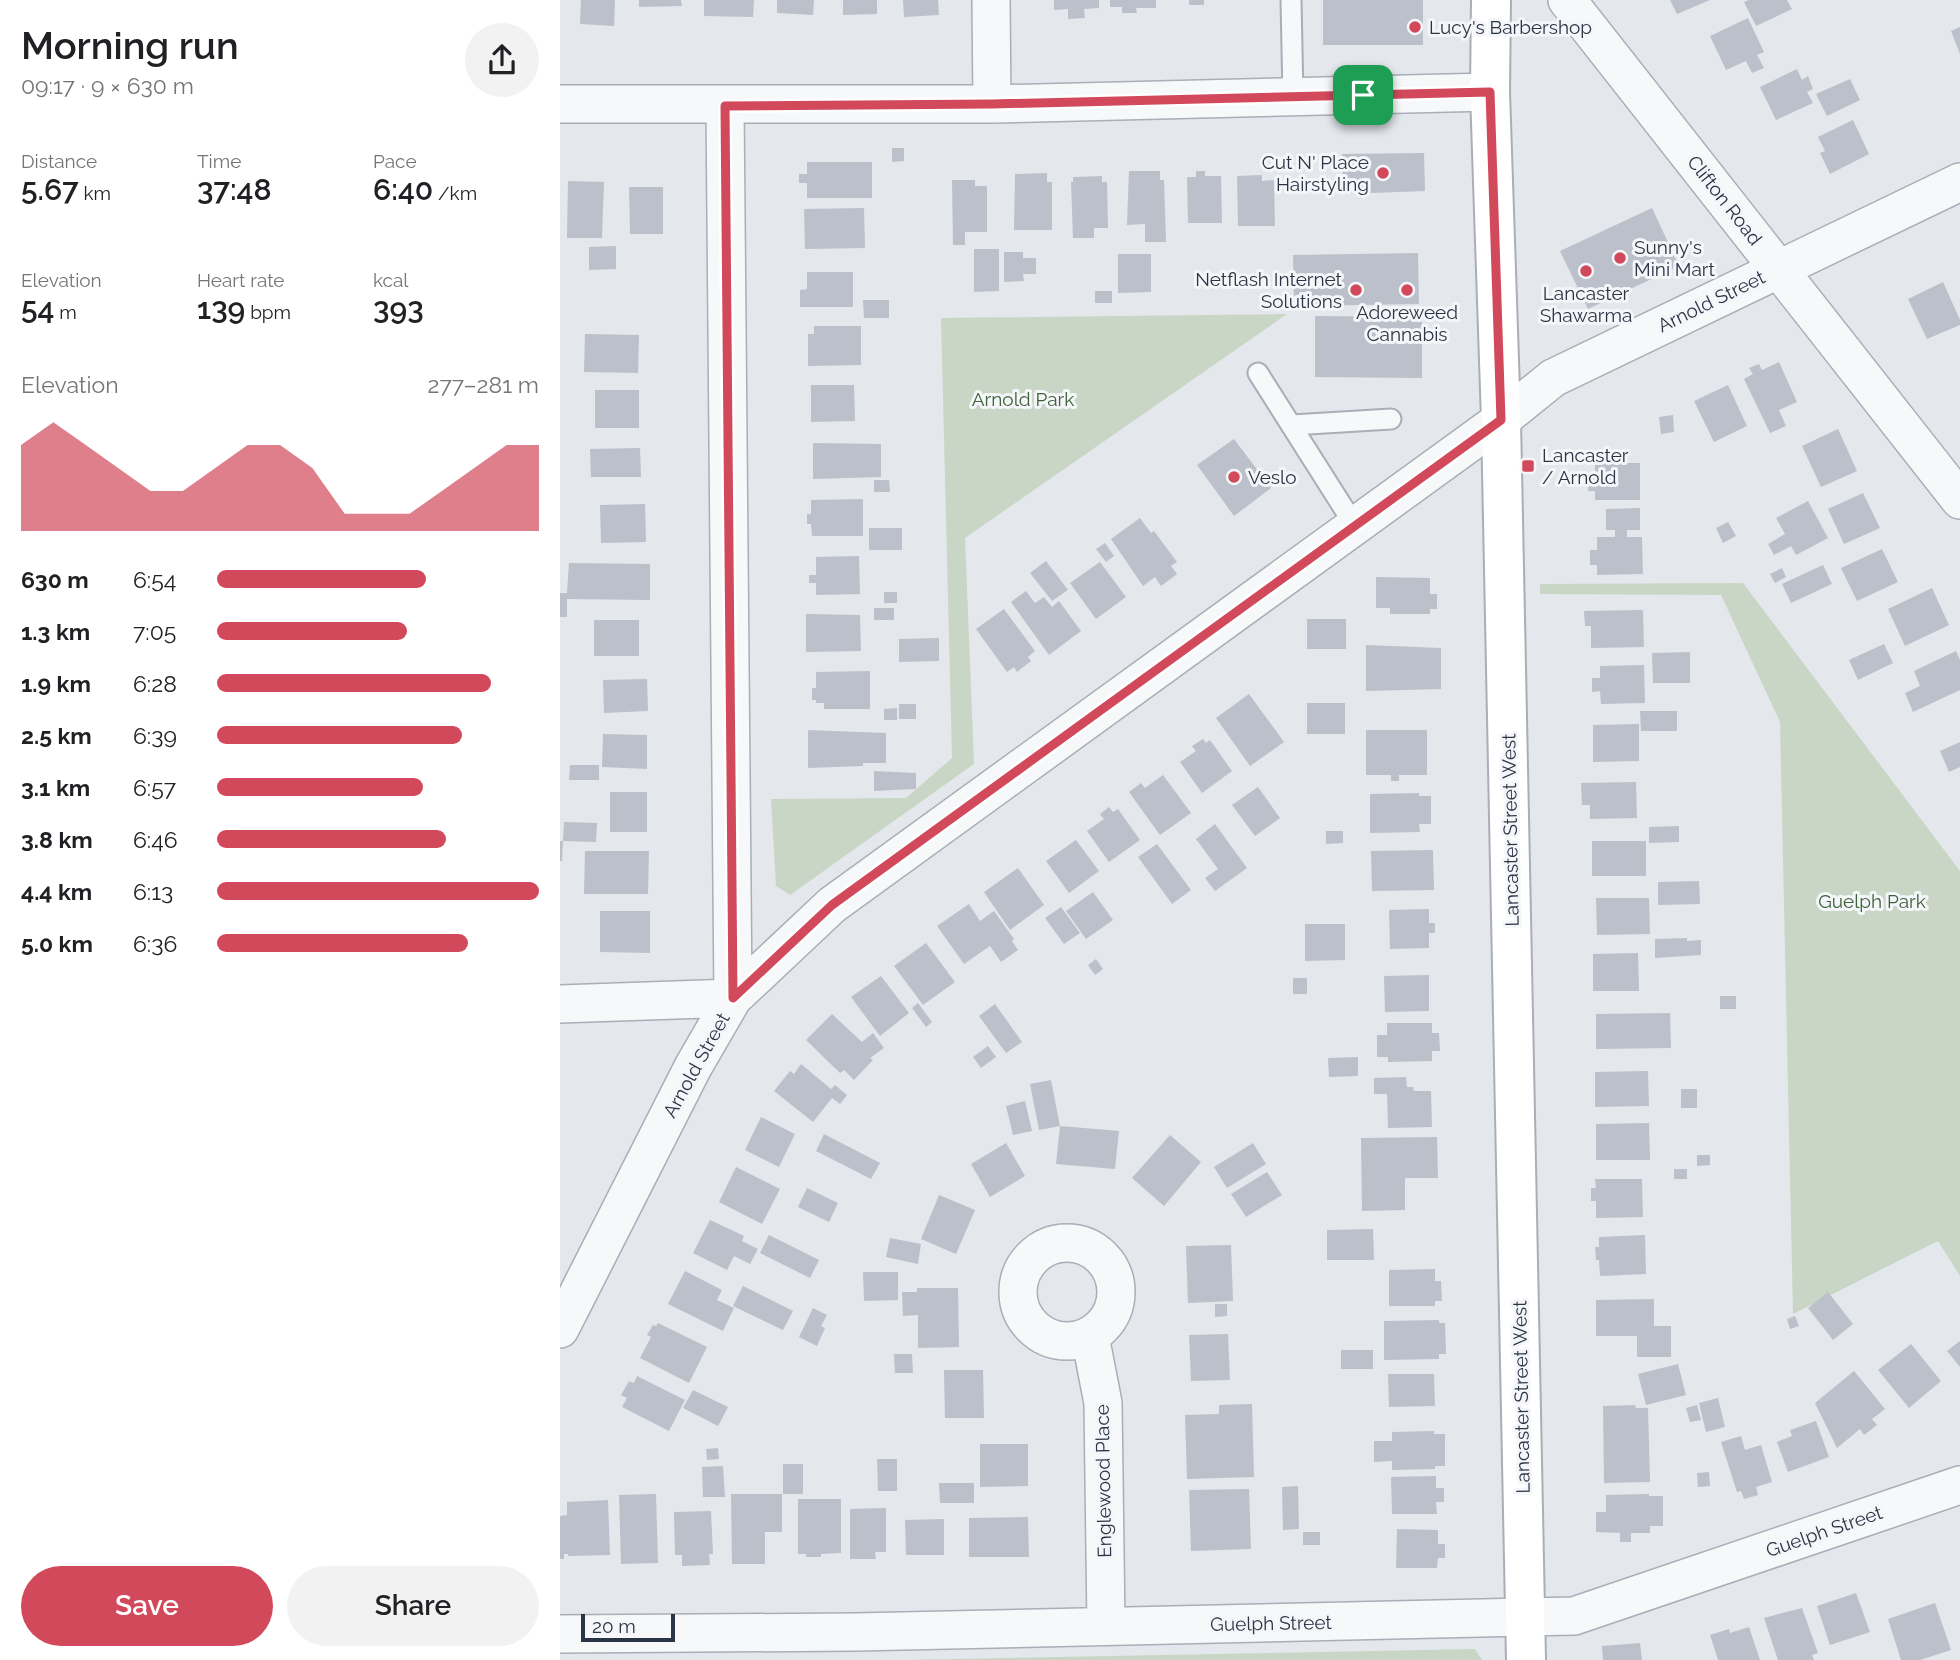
<!DOCTYPE html>
<meta charset="utf-8">
<style>
body{margin:0;font-family:Raleway,sans-serif;background:#f2f2f2;color:#202124;height:100vh;display:flex;flex-direction:column;font-size:26px;white-space:nowrap}
*{box-sizing:border-box;margin:0}
p{font-size:23px;color:#757577}
.icon{flex:none;width:38px;height:38px;fill:none;stroke:currentColor;stroke-width:2;stroke-linecap:round;stroke-linejoin:round}
.map{position:relative;flex:1;overflow:hidden}
.panel{display:flex;flex-direction:column;background:#fff;width:560px}
.panel>*{flex:none}
.scale{position:absolute;left:21px;bottom:18px;width:94px;box-sizing:border-box;padding-left:7px;border:4px solid #2b3445;border-top:0;font-size:19px;line-height:24px;white-space:nowrap;color:#2b3445;-webkit-text-stroke:5px #f4f6f9;paint-order:stroke}
.pin{position:absolute;display:grid;place-items:center;width:60px;height:60px;color:#fff;margin:-30px;border-radius:14px;box-shadow:0 4px 10px #0006}
.round{display:grid;place-items:center;flex:none;width:74px;height:74px;border-radius:37px;background:#f2f2f2}
.headline{display:flex;align-items:center;justify-content:space-between;height:119px;padding:0 21px}
h1{font-size:38px;font-weight:600;line-height:52px}
.metrics{display:grid;grid-template-columns:repeat(3,1fr);gap:10px;height:119px;padding:7px 21px}
.metrics div{display:grid;align-content:center}
.metrics b{font-size:30px;font-weight:600}
.metrics small{font-size:19px;font-weight:400}
.metrics p{font-size:19px}
.chart{height:196px;padding:14px 21px}
.chart p{display:flex;justify-content:space-between}
.chart svg{width:100%;height:126px;margin-top:7px;fill:#d1495b;opacity:.7}
.button{display:flex;gap:14px;margin-top:auto;padding:14px 21px}
.button a{flex:1;height:80px;border-radius:42px;background:#d1495b;color:#fff;font-size:28px;font-weight:600;line-height:80px;text-align:center}
.button a+a{background:#f2f2f2;color:#202124}
ul{padding:0 21px;list-style:none;font-size:23px}
li{display:grid;grid-template-columns:112px 84px 1fr;align-items:center;height:52px}
li i{height:18px;border-radius:9px;background:#d1495b}
main{display:flex;flex:1;min-height:0}
.map>svg:first-child{display:block}
</style>
<main>
<section class="panel">
<div class="headline"><div><h1>Morning run</h1><p>09:17 · 9 × 630 m</p></div><a class="round"><svg class="icon" aria-label="share" viewBox="0 0 24 24"><path d="M12 15V3M7 8l5-5 5 5M5 13v7h14v-7"/></svg></a></div>
<div class="metrics">
<div><p>Distance</p><b>5.67<small> km</small></b></div>
<div><p>Time</p><b>37:48</b></div>
<div><p>Pace</p><b>6:40<small> /km</small></b></div>
</div>
<div class="metrics">
<div><p>Elevation</p><b>54<small> m</small></b></div>
<div><p>Heart rate</p><b>139<small> bpm</small></b></div>
<div><p>kcal</p><b>393</b></div>
</div>
<div class="chart"><p><span>Elevation</span>277–281 m</p>
<svg viewBox="0 0 160 44" preserveAspectRatio="none"><path d="M0 44V14L10 6L20 14L30 22L40 30L50 30L60 22L70 14L80 14L90 22L100 38L110 38L120 38L130 30L140 22L150 14L160 14V44z"/></svg>
</div>
<ul>
<li><b>630 m</b>6:54<i style="width:65%"></i></li>
<li><b>1.3 km</b>7:05<i style="width:59%"></i></li>
<li><b>1.9 km</b>6:28<i style="width:85%"></i></li>
<li><b>2.5 km</b>6:39<i style="width:76%"></i></li>
<li><b>3.1 km</b>6:57<i style="width:64%"></i></li>
<li><b>3.8 km</b>6:46<i style="width:71%"></i></li>
<li><b>4.4 km</b>6:13<i style="width:100%"></i></li>
<li><b>5.0 km</b>6:36<i style="width:78%"></i></li>
</ul>
<div class="button"><a>Save</a><a>Share</a></div>
</section>
<div class="map">
<svg width="1400" height="1660" viewBox="0 0 1400 1660">
<rect width="100%" height="100%" fill="#e4e7ec"/>
<path fill="#c9d6c5" d="M727,314L405,538L414,764L230,895L216,886L211,799L346,798L392,758L381,318Z
M1183,583L1400,871V1276L1378,1241L1233,1314L1220,722L1161,595L980,594V584Z
M915,1649L922,1660H343Z"/>
<path fill="#bbc0ca" d="M21,0H55L54,26L20,24Z
M79,0H121L122,6L79,7Z
M144,0H194L193,17L144,16Z
M217,0H254L253,15L217,13Z
M283,0H317V14L283,15Z
M343,0H378L379,15L344,17Z
M494,0H539V8L524,9L525,18L508,19V9L494,10Z
M550,0H596V8H576L577,13H562V7H550Z
M629,0H644V5H629Z
M763,0H863V45H763Z
M1110,0H1150L1117,14Z
M1189,0H1227L1232,9L1196,26L1184,2Z
M1188,18L1204,52L1197,55L1204,68L1192,73L1186,61L1166,70L1150,36Z
M1400,27V54L1391,31Z
M1237,69L1242,80L1248,76L1253,89L1247,92L1253,103L1216,120L1200,87Z
M1290,79L1300,100L1267,116L1256,94Z
M1293,120L1309,154L1270,174L1260,153L1265,151L1258,137Z
M332,148H344V161L332,162Z
M864,153L865,191L783,194L782,154Z
M247,162H312V198H247V183H239V174H247Z
M569,171H600V180H604L606,242H585V224L567,225Z
M636,171H645V176H661L662,223H628L627,177H636Z
M487,173V182H492V230H454L455,174Z
M702,175V181L714,180L715,226H678L677,176Z
M542,176V182H547L548,228H534V238H513L511,182H513V177Z
M392,180H415V186H427V232H405V245H393Z
M8,181L44,182L42,238H7Z
M69,187H103V234H70Z
M304,208L305,248L245,249L244,209Z
M1092,208L1119,266L1028,309L1000,251Z
M56,246V269L29,270V247Z
M414,249H439V291L414,292Z
M444,252H463V258H476V274H463L464,281L444,282Z
M858,253L859,304L734,306L733,255Z
M558,254H591V292L558,293Z
M247,272H293V307H240V290L247,289Z
M1383,282L1400,320V325L1367,339L1348,299Z
M535,291H552V303H535Z
M303,300H329V318H304Z
M755,316L862,317V378L755,377Z
M254,326H301V365L248,366V334H254Z
M25,334L79,335L78,373L24,372Z
M1219,362L1237,402L1219,410L1226,426L1210,433L1184,379L1193,374L1189,368L1199,364L1202,370Z
M251,385H294L295,421L251,422Z
M1168,385L1187,426L1154,442L1134,401Z
M35,390H79V428H35Z
M1113,415L1114,432L1101,434L1099,417Z
M1278,429L1297,471L1261,487L1242,446Z
M674,439L711,488L674,516L637,465Z
M253,443L321,444V477L253,479Z
M80,448L81,477H31L30,449Z
M1035,463H1080V500H1035V491H1028L1029,474H1035Z
M314,480H329L330,492H314Z
M1303,493L1320,528L1284,544L1268,509Z
M303,499V536H252L251,524H247V514H251V500Z
M1248,501L1268,538L1236,555L1231,546L1214,555L1208,544L1225,534L1216,518Z
M85,504L86,542L41,543L40,505Z
M1080,508V530H1067V537H1082L1083,574L1037,575V565H1030V550H1037V537H1055V530H1046V509Z
M580,518L591,533L594,531L617,562L611,566L617,574L601,586L595,577L583,586L551,539Z
M1168,522L1176,536L1163,543L1156,528Z
M309,528H342V550H309Z
M545,543L554,556L546,562L536,549Z
M1322,549L1338,582L1297,601L1281,568Z
M299,556L300,594L256,595V583H249V575H256V557Z
M486,561L508,590L492,601L470,573Z
M540,562L566,597L536,619L510,583Z
M9,563L90,564V600L7,599V617H0V593H7Z
M1263,565L1272,584L1231,603L1222,584Z
M1222,568L1226,577L1215,583L1210,574Z
M816,577L870,578V594H877V609H870V614H830V608H816Z
M1372,588L1389,625L1345,646L1328,609Z
M466,591L475,603L484,597L492,607L499,601L521,631L489,655L451,602Z
M324,592H337V603H324Z
M314,608H334V620H314Z
M444,609L475,651L468,657L471,661L457,672L454,667L447,672L416,629Z
M1083,610L1084,647L1031,648V626H1025L1024,611Z
M246,614L300,615L301,651L246,652Z
M747,619H786V649H747Z
M34,620H79V656H34Z
M379,638V661L339,662V639Z
M1324,644L1333,663L1298,680L1289,660Z
M806,645L881,648V689L806,691Z
M1396,651L1400,660V690L1353,712L1345,693L1360,686L1354,671Z
M1130,652V683H1093L1092,653Z
M1084,665L1085,703L1041,704L1040,691L1032,692V678H1040V666Z
M310,671V709H264V703H256V700H252V688H256V672Z
M87,679L88,711L44,713L43,680Z
M689,694L724,742L690,766L656,718Z
M747,703H785V734H747Z
M339,704H356V719H339Z
M337,708V720H324V709Z
M1080,711H1117V731H1081Z
M1079,724V761L1033,762V725Z
M248,730L326,733V763H303V766L248,768Z
M806,730H867V775H839V781H831V775H806Z
M43,734L87,735V769L42,767Z
M643,739L646,743L650,740L672,771L642,793L620,762L636,751L632,746Z
M1400,742V767L1389,772L1380,751Z
M10,765H39V780H9Z
M314,771L356,773V789L314,791Z
M603,775L631,813L600,835L569,792L581,783L585,788Z
M1076,782L1077,818L1030,819V805H1022L1021,783Z
M698,787L720,818L695,836L672,805Z
M50,792H87V832H50Z
M859,793V796H871V824H859L860,832L810,833V794Z
M549,807L553,812L558,809L580,840L549,862L527,831L544,819L540,814Z
M4,822L37,823L36,842L3,841Z
M655,824L687,868L655,891L645,878L658,869L636,839Z
M1119,826V842L1089,843V827Z
M766,831H783V843L766,844Z
M516,840L539,871L509,893L486,861Z
M0,841H3L2,861H0Z
M1032,841H1086V876H1032Z
M597,844L631,890L612,904L578,857Z
M873,850L874,890L812,891L811,851Z
M25,851H89L88,894H24Z
M458,868L484,905L450,930L424,892Z
M1139,881L1140,904L1098,905V882Z
M533,892L553,920L526,939L506,911Z
M1036,898H1089L1090,934L1037,935Z
M409,904L420,921L434,911L454,939L452,941L458,950L441,962L430,946L404,964L377,926Z
M501,907L520,933L504,944L485,918Z
M869,909V923H875V933H869V948L830,949L829,910Z
M40,911H90V953L40,952Z
M745,924H785V960L745,961Z
M1127,938V941L1141,940V955L1095,958V939Z
M366,943L395,982L363,1005L334,966Z
M1078,953L1079,991H1033V954Z
M536,959L543,969L535,975L528,965Z
M869,975V1011L825,1012L824,976Z
M321,976L349,1013L320,1036L291,997Z
M733,978H747V994H733Z
M1160,996H1176V1009H1160Z
M358,1003L372,1022L366,1027L352,1008Z
M435,1004L462,1042L446,1053L419,1016Z
M1110,1013L1111,1048L1036,1049V1014Z
M272,1014L302,1042L313,1033L324,1048L310,1058L313,1060L294,1080L284,1070L280,1073L246,1040Z
M827,1023H872V1033H879L880,1051H872V1061L828,1062V1057H817V1035H827Z
M428,1046L436,1057L421,1068L413,1057Z
M798,1057V1076L769,1077L768,1058Z
M241,1064L271,1089L275,1085L287,1095L280,1104L272,1098L253,1122L214,1091L230,1071L234,1074Z
M1088,1071L1089,1106L1035,1107V1072Z
M846,1077L847,1087H853L854,1091H871L872,1127L828,1128L827,1094H814V1078Z
M491,1080L500,1126L479,1130L470,1084Z
M1121,1089H1137V1108H1121Z
M465,1101L472,1131L453,1135L446,1106Z
M201,1117L235,1134L219,1167L185,1150Z
M1089,1123L1090,1160H1036V1124Z
M500,1126L559,1131L555,1169L496,1164Z
M264,1134L320,1163L311,1179L256,1151Z
M610,1135L641,1162L604,1206L572,1178Z
M877,1137L878,1178H845V1210L802,1211L801,1138Z
M446,1143L465,1176L430,1197L411,1164Z
M693,1143L706,1164L667,1188L654,1167Z
M1137,1155H1150V1165L1137,1166Z
M176,1167L220,1189L202,1224L159,1202Z
M1114,1169H1127V1179H1114Z
M707,1172L722,1195L686,1217L671,1194Z
M1035,1179H1082L1083,1217L1036,1218V1201H1031V1188H1036Z
M247,1188L278,1203L269,1222L238,1207Z
M379,1195L415,1210L396,1254L361,1239Z
M150,1220L184,1236L182,1241L198,1249L190,1264L174,1256L167,1270L133,1253Z
M813,1229L814,1260H767V1230Z
M209,1235L259,1260L250,1278L200,1253Z
M1085,1235L1086,1274L1040,1276L1039,1260H1036L1035,1247H1039V1237Z
M330,1238L361,1244L358,1264L326,1257Z
M671,1245L673,1301L628,1303L626,1246Z
M875,1269V1281H881L882,1301H875V1306H829V1270Z
M125,1271L162,1290L157,1300L174,1308L163,1331L108,1304Z
M303,1272H338V1300L304,1301Z
M183,1286L233,1311L223,1330L173,1306Z
M357,1288H398L399,1347L358,1348V1315L343,1316L342,1292H357Z
M1268,1292L1293,1324L1273,1340L1248,1308Z
M1094,1299V1326H1111V1357H1077V1336H1036V1300Z
M655,1304H667V1316L655,1317Z
M253,1308L267,1315L261,1326L265,1328L257,1346L239,1337Z
M1235,1316L1239,1326L1230,1329L1227,1319Z
M879,1320V1323H885L886,1354H879V1359L824,1360V1321Z
M98,1323L147,1347L129,1383L80,1358L91,1337L87,1335L93,1325L96,1326Z
M668,1334L670,1380L631,1381L629,1335Z
M1400,1341V1367L1387,1351Z
M1351,1344L1381,1381L1349,1408L1318,1370Z
M781,1350H813V1369H781Z
M334,1354H352L353,1373H335Z
M1118,1364L1126,1395L1086,1405L1078,1374Z
M384,1370H423L424,1418H385Z
M1294,1371L1325,1409L1312,1419L1317,1425L1304,1435L1300,1429L1277,1448L1255,1403Z
M828,1374H874L875,1406L829,1407Z
M77,1376L125,1400L109,1431L62,1407L67,1398L61,1395L69,1381L74,1383Z
M133,1390L168,1407L158,1426L123,1408Z
M1158,1398L1165,1427L1146,1432L1139,1403Z
M692,1404L694,1477L627,1479L625,1415L659,1414V1405Z
M1075,1405L1076,1408H1088L1090,1482L1044,1483L1043,1406Z
M1137,1405L1141,1420L1130,1422L1126,1408Z
M1256,1421L1269,1457L1228,1472L1217,1442L1232,1436L1230,1430Z
M874,1431V1434H885V1466H875V1469L832,1470V1461L814,1462V1441H832V1432Z
M1181,1436L1185,1450L1201,1445L1212,1482L1196,1487L1198,1495L1184,1499L1181,1491L1177,1492L1161,1442Z
M420,1444H468V1486L420,1487Z
M158,1448L159,1459L147,1460L146,1449Z
M317,1459H337V1491H318Z
M223,1464H243V1494H223Z
M163,1466L165,1497H143L142,1467Z
M1149,1472L1150,1486L1138,1487L1137,1473Z
M876,1476V1488H884V1502H876L877,1514H832L831,1477Z
M379,1483H414V1503H380Z
M738,1486L739,1529L723,1530L722,1487Z
M689,1489L691,1549L631,1551L629,1490Z
M96,1494L98,1563L61,1564L59,1495Z
M171,1494H222V1532H205V1564H172Z
M1089,1494V1496H1103V1526H1090V1533H1071V1542H1060V1533L1036,1532V1512H1046V1495Z
M238,1499H281V1553L261,1554V1557H246V1554H238Z
M48,1500L50,1555L8,1556V1554H4V1559H0V1516L7,1515V1502Z
M326,1508V1552H315L316,1559H290V1509Z
M151,1511L153,1554H149L150,1565L122,1566V1555H115L114,1512Z
M468,1517L469,1557H409V1518Z
M384,1519V1555H346L345,1520Z
M837,1529L878,1530V1544H885V1558H878L877,1568H836Z
M743,1532H760V1545H743Z
M1296,1593L1310,1632L1270,1645L1257,1606Z
M1375,1603L1391,1650L1360,1660H1341L1328,1619Z
M1242,1608L1258,1653L1252,1655L1254,1660H1218L1204,1618Z
M1189,1627L1200,1660H1158L1150,1635L1169,1629L1170,1633Z
M1080,1643L1082,1660H1043L1042,1646Z"/>
<g fill="none" stroke-linecap="round" stroke-linejoin="round">
<defs>
<path id="lane" d="M731,0L733,97
M698,373L795,526
M732,425L831,419"/>
<path id="street" d="M431,0L432,104
M1007,0L1400,500
M0,104H432L930,92
M0,1004L173,998L165,106
M458 1292a49 49 0 1 1 98 0a49 49 0 1 1-98 0Z
M0,1329L133,1067L173,998L272,905L941,420L993,378L1400,182
M530,1336L543,1403L546,1626
M0,1634L296,1632L1014,1616L1400,1485"/>
<path id="secondary" d="M931,0L930,92L941,420L966,1660"/>
</defs>
<use href="#lane" stroke="#a9aeb7" stroke-width="23"/>
<use href="#street" stroke="#a9aeb7" stroke-width="40"/>
<use href="#secondary" stroke="#a9aeb7" stroke-width="42"/>
<use href="#lane" stroke="#f7f8fa" stroke-width="19"/>
<use href="#street" stroke="#f7f8fa" stroke-width="37"/>
<use href="#secondary" stroke="#fff" stroke-width="38"/>
</g>
<g fill="none" stroke-linecap="round" stroke-linejoin="round">
<defs>
<path id="route" d="M930,92L941,420L272,905L173,998L165,106L432,104Z"/>
</defs>
<use href="#route" stroke="#fff" stroke-width="14"/>
<use href="#route" stroke="#d1495b" stroke-width="9"/>
</g>
<g fill="#d1495b" stroke="#f4f6f9" stroke-width="2.5">
<circle cx="855" cy="27" r="7"/>
<circle cx="823" cy="173" r="7"/>
<circle cx="1060" cy="258" r="7"/>
<circle cx="1026" cy="271" r="7"/>
<circle cx="796" cy="290" r="7"/>
<circle cx="847" cy="290" r="7"/>
<rect x="961" y="459" width="14" height="14" rx="3.5"/>
<circle cx="674" cy="477" r="7"/>
</g>
<g text-anchor="middle" stroke-width="6" stroke-linejoin="round" paint-order="stroke">
<g font-size="19" fill="#2b3445" stroke="#f4f6f9" text-anchor="start">
<text x="869" y="34">Lucy's Barbershop</text>
<text x="809" y="169" text-anchor="end">Cut N' Place<tspan x="809" dy="22">Hairstyling</tspan></text>
<text x="1074" y="254">Sunny's<tspan x="1074" dy="22">Mini Mart</tspan></text>
<text x="782" y="286" text-anchor="end">Netflash Internet<tspan x="782" dy="22">Solutions</tspan></text>
<text x="1026" y="300" text-anchor="middle">Lancaster<tspan x="1026" dy="22">Shawarma</tspan></text>
<text x="847" y="319" text-anchor="middle">Adoreweed<tspan x="847" dy="22">Cannabis</tspan></text>
<text x="982" y="462">Lancaster<tspan x="982" dy="22">/ Arnold</tspan></text>
<text x="688" y="484">Veslo</text>
</g>
<g font-size="19" fill="#2b3445" stroke="#f4f6f9">
<text transform="translate(1165 200) rotate(52)" y="7">Clifton Road</text>
<text transform="translate(1151 301) rotate(-26)" y="7">Arnold Street</text>
<text transform="translate(950 830) rotate(-91)" y="7">Lancaster Street West</text>
<text transform="translate(136 1065) rotate(-61)" y="7">Arnold Street</text>
<text transform="translate(961 1397) rotate(-91)" y="7">Lancaster Street West</text>
<text transform="translate(543 1481) rotate(-91)" y="7">Englewood Place</text>
<text transform="translate(1264 1531) rotate(-19)" y="7">Guelph Street</text>
<text transform="translate(711 1623) rotate(-1)" y="7">Guelph Street</text>
</g>
<g font-size="19" fill="#3f6138" stroke="#f4f6f9">
<text x="463" y="406">Arnold Park</text>
<text x="1312" y="908">Guelph Park</text>
</g>
</g>
</svg>
<div class="scale">20 m</div>
<div class="pin" style="left:803px;top:95px;background:#1e9e55"><svg class="icon" aria-label="arrive" viewBox="0 0 24 24"><path d="M6 21V4h12l-3 4 3 4H6"/></svg></div>
</div>
</main>
